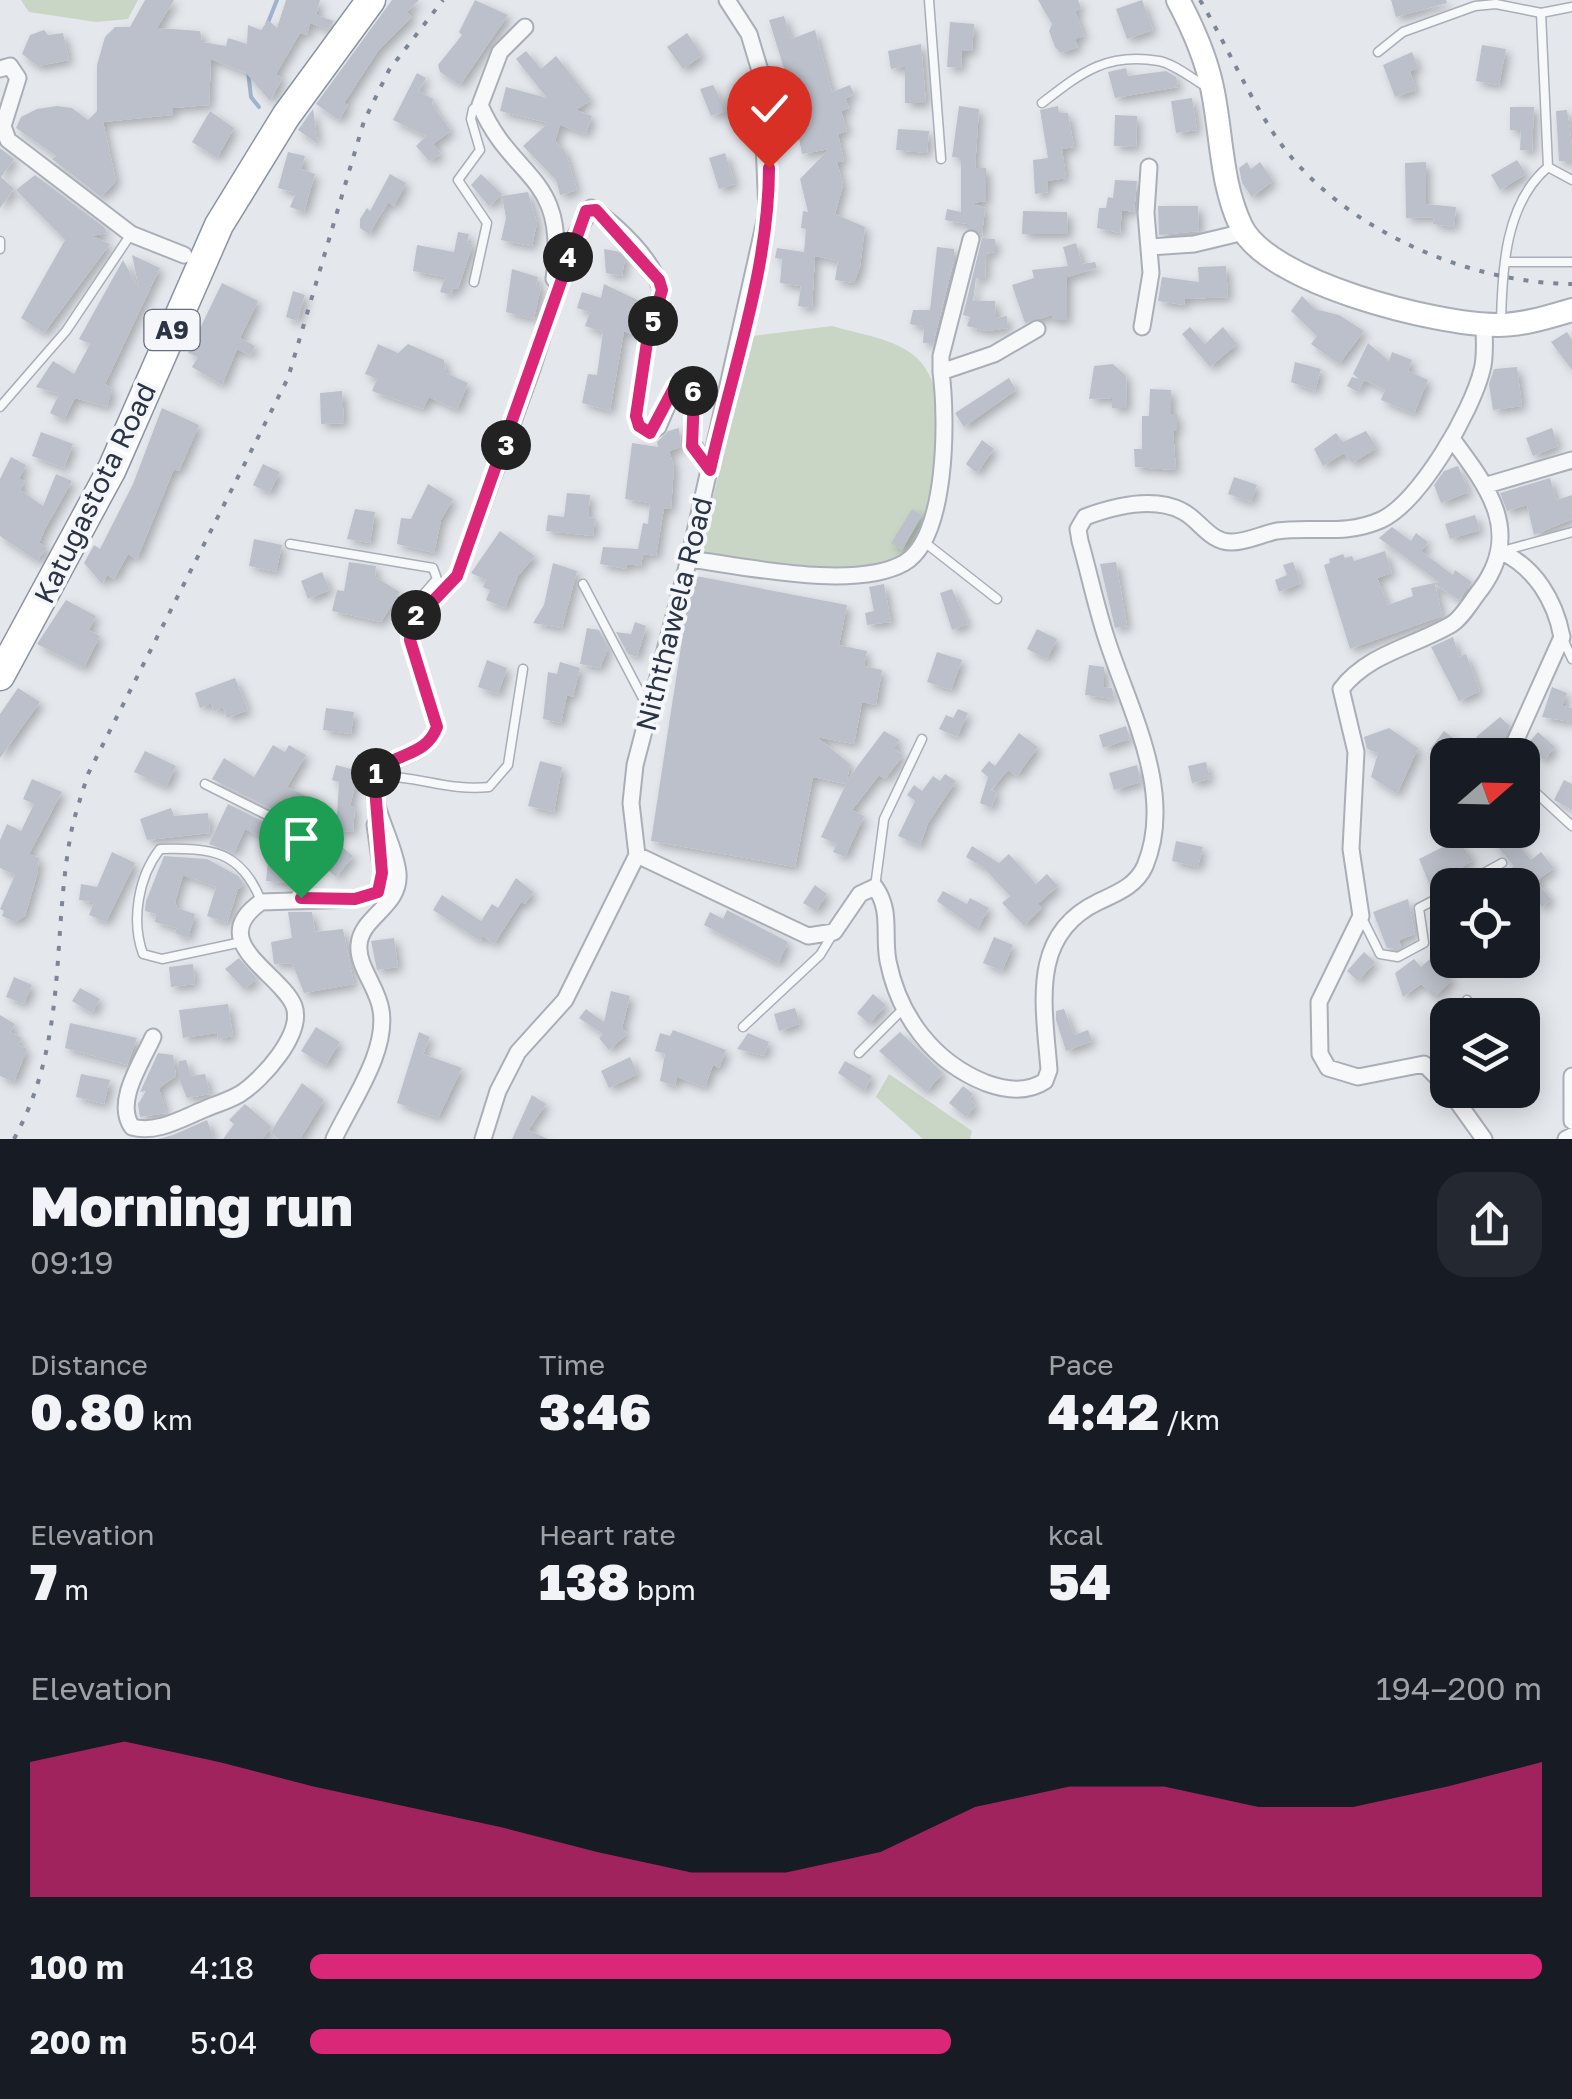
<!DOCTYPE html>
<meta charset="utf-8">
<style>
body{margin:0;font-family:"Golos Text",sans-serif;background:#242831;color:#f1f3f6;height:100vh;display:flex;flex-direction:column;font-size:38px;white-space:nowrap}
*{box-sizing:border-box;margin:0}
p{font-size:32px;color:#9ea1a6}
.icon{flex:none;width:55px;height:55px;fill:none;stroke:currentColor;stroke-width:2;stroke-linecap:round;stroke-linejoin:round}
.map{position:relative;height:1139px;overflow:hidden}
.side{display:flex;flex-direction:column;background:#171b24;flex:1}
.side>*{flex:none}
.needle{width:65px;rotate:70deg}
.fabs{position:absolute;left:1430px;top:738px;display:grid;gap:20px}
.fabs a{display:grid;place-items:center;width:110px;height:110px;border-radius:20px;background:#171b24;box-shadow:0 5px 25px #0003;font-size:50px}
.pin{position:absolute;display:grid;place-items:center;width:85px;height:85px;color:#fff;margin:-102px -42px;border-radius:50% 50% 50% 0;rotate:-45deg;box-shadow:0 0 10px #0007}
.pin .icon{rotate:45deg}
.km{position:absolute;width:50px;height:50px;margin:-25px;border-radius:50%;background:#222;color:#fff;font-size:28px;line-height:50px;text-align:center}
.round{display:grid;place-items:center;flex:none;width:105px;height:105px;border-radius:30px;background:#242831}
.summary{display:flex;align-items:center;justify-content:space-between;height:170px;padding:0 30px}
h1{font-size:55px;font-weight:800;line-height:75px}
.figures{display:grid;grid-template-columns:repeat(3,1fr);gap:15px;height:170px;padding:10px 30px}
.figures div{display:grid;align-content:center}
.figures b{font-size:50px;font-weight:800}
.figures small{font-size:28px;font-weight:400}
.figures p{font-size:28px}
.chart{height:280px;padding:20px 30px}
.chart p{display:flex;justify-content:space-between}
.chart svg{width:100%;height:180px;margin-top:10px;fill:#db2777;opacity:.7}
ul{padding:0 30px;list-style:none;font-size:32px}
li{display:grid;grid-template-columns:160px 120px 1fr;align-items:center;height:75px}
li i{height:25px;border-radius:12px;background:#db2777}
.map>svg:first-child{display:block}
</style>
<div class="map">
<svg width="1572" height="1139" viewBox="0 0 1572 1139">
<defs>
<filter id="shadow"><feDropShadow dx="4.5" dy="4.5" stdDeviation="5" flood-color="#0004"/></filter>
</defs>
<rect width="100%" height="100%" fill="#e4e7ec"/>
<path fill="#c9d6c5" d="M21,0H138L128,19L96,22L29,12Z
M832,326C859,334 898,339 918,359C960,402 937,520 901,560L845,571L699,554L753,336Z
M889,1074L972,1131L970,1139H923L876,1097Z"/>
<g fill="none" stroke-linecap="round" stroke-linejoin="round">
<path stroke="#9fb4cc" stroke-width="4" d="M267,25L277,0
M248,71L251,97L259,107"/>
</g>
<path fill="#bbc0ca" filter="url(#shadow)" d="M145,0H174L157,28L200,31L202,42L226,46L228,38L247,44L248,25L261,30L268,20L277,28L286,0H320L316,15L334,21L328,29L310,23L307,35L300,33L276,74L282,79L270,101L246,73L211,59L209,105L173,108L172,115L103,122L116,181L101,197L52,159L56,156L16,128L21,117L37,109L57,106L72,108L88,120L97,111V65L105,37L115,27H130Z
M392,0H419L407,12L412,17L378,51L344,103L348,105L339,120L316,104Z
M475,0L508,15L460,85L440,72L438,65L462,35L459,32Z
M1038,0H1078L1081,8L1075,11L1084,36L1075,39L1078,47L1061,53L1055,47L1049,31L1052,24Z
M1142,0L1153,30L1127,39L1116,9Z
M1391,0H1446L1447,3L1396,17Z
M784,16L791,39L815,30L832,92L850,85L854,94L845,98L849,108L841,111L847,131L838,134L844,161L837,162L843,185L835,214L865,227L860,267L854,283L835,280L838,261L815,256L812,308L798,306L801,286L780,283L782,259L775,258L777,248L804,252L806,229L801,228L803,211L808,212L800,179L829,149L802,154L797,128L776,131L774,110L796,107L769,20Z
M950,22L974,24L972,51H962L961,68L947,67Z
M44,30L48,35L63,33L69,60L38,66L22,54L30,35Z
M687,33L702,55L683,69L667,47Z
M921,44L926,103H905V66L891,69L888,51Z
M1482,45L1506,49L1499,85L1476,81Z
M526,51L541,69L556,56L591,100L576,110L592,116L586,134L560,125L555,141L565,151L577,190L560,195L556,180L523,146L548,123L500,111L506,87L547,98L516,59Z
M1412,52L1418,68L1410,71L1416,90L1395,97L1383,65Z
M1126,68L1128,76L1166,71L1176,77L1178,87L1115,98L1108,72Z
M417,73L426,78L418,91L433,99L432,104L451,131L433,144L441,154L429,161L416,146L426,136L393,120Z
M713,85L727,111L711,116L700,89Z
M1192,98L1197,130L1176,133L1171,101Z
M959,106L979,109L975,168H986V201L972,203L985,208L982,235L967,229V224L945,220L947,209L961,212V158L952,157Z
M1058,106L1059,113H1068L1074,147L1062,149L1066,178L1047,181L1048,192L1035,194L1033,160L1048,158L1040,110Z
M1510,107H1534L1532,151L1520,150L1521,130H1510Z
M313,109L318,144L298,130Z
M1567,110L1572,145V161H1559L1556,111Z
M210,111L234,128L217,158L192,142Z
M1115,115L1137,116L1136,147L1114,146Z
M898,129L929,131L927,153L896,150Z
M0,148L14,159L1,177L14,189L0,208Z
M288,152L305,156L301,169L315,174L304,212L290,207L296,193L278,188Z
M725,153L735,184L719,189L709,158Z
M1517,160L1526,174L1500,190L1491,175Z
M1247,162L1251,169L1260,162L1273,181L1252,197L1242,183L1239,168Z
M1426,162V204L1456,207L1454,227L1433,224L1434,217L1406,218L1405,163Z
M390,174L406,183L394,206L388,202L369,234L360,228V219L367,208L370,211Z
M481,174L502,194L489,206L471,185Z
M35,175L104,227L107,233L92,236L110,244L44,333L21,318L65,240L16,190Z
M1115,180L1137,181L1134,212L1122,210L1120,233L1097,228L1099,208H1106L1108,197L1113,198Z
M528,192L537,223L532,246L501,240L506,218L502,196Z
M1158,206H1198L1199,231L1159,235Z
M1023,211L1067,212L1068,234H1022Z
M458,232L469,234L467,243L473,244L458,289L453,288L451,295L440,292L445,277L413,271L417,245L454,252Z
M982,238L995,239V252L986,254L985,278H976L973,301H995L996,318L1007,316L1008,328L987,331L967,326L970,317L963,315Z
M1076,243L1082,264L1095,262L1097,268L1067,277V320H1052V315L1025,323L1012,285L1034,278L1032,270L1068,266L1063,247Z
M937,247L954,249V260L933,344L923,343L924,327L910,324L913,310H930Z
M604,249L626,253L622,276L606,273Z
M132,255L160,268L105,384L112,389L107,407L75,398L64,420L50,413L59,394L36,387L53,361L74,374L90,344L79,339L123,260L139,289Z
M1226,266L1228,297L1185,299L1184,305L1158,301L1162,277L1199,282L1198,267Z
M512,269L538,277L536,285L541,286L534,319L506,312Z
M222,283L258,301L240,338L255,346L250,355L237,349L222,385L192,367L198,357L188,353Z
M604,284L646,304L637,336L624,331L610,411L582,403L588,374L597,375L603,332L585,326L590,312L577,308L582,292L601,298Z
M293,291L305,295L297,321L286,317Z
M1302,296L1315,309L1339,315L1364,331L1339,364L1311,344L1317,336L1291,311Z
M1190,327L1205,344L1223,327L1237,344L1210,367L1182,334Z
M1567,332L1572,340V370L1551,342Z
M1368,343L1389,361L1392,352L1412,360L1408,371L1428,380L1414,414L1381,400L1385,390L1364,380L1358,392L1347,386L1352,377L1359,379L1353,374Z
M378,344L398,353L408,344L444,360L446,373L468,383L457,410L429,397L423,409L372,391L377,379L365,374Z
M1295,362L1321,369L1315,391L1291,382Z
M1113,364L1126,376L1127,408H1112V398L1089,399L1094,366Z
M1517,367L1522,406L1493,410L1489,384L1494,369Z
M1009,378L1016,390L964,427L955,413Z
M1150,389L1171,390V414H1177V431H1173L1176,470L1135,467L1134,449H1142V416H1149Z
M342,391L344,423L321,424L320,393Z
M162,408L199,425L179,471L174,469L137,559L128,554L114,579L107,575L102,584L84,563L94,545L100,549L133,484Z
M679,428L681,447L669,451L674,466L671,509L664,508L656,556L643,554L641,566L627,564L626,569L600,564L603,547L638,549L643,523L648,524L650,503L625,499L632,443L658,447L657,442L668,431Z
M1552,428L1558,446L1533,456L1526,438Z
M1366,431L1377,448L1352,463L1344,453L1323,466L1314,449L1336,433L1343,442Z
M41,432L73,444L64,468L32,456Z
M982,440L994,449L977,473L966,464Z
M11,457L26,465L19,479L25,481L20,490L43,506L56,474L72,481L45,529L39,543L47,548L37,561L0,536V479Z
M263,464L280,472L269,493L253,485Z
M1458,466L1469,492L1441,503L1434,485L1444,471Z
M1234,477L1257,485L1251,502L1228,494Z
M1550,478L1556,500L1572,495V519L1534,535L1527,505L1507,511L1500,493Z
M428,484L453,499L441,520L434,553L397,544L401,518L411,519Z
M567,493L590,495L588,517L595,518L593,536L546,531L548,515L564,517Z
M355,509L375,512L370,543L347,539Z
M912,509L922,515L902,550L891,543Z
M1475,515L1480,530L1450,539L1445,524Z
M1392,527L1411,541L1416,533L1428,542L1421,551L1453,575L1455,570L1472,582L1459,600L1435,584L1442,616L1350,649L1324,565L1330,563L1329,559L1343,554L1345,558L1352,556L1354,561L1385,551L1392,573L1377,578L1388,605L1413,596L1411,588L1439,582L1379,538Z
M500,531L535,556L518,576L505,608L486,600L490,590L483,587L486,580L471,573Z
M254,539L282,545L276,572L249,566Z
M349,562L376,566L375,577L400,592L381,622L332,611L337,590L344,591Z
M1116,562L1127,626L1115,628L1100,564Z
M1293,562L1301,583L1279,592L1275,580L1287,575L1283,565Z
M553,563L577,571L562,628L533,623L544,605Z
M322,572L330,590L308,599L301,581Z
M696,576L847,605L839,645L867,651L864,666L882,670L876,705L862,702L854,744L817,737L850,764L847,780L884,731L900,740L894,748L903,756L885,779L879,775L852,810L864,816L845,857L833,852L837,844L821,837L846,784L813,777L795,867L651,841L686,614Z
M884,584L891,622L867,625L865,613L874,611L869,587Z
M952,589L968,624L952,630L940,593Z
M66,600L96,616L89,630L100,636L84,668L37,644Z
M635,622L646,626L637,657L628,654L616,632L631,634Z
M587,628L599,630L608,648L600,668L580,664Z
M1037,629L1057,639L1047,659L1027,649Z
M1453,637L1459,657L1466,654L1480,691L1459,701L1431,647Z
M937,652L962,660L951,690L927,682Z
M487,660L507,668L498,694L478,687Z
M560,662L580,668L573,697L567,695L561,723L543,719L548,672L557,674Z
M1089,665L1104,667V687L1112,688L1114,699L1085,695Z
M235,678L248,710L227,718L223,707L214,711L211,703L200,708L195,693Z
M1552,687L1567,693L1562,706L1572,708V722L1542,717Z
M18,688L40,702L0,758V714Z
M326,708L354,712L351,734L323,730Z
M958,709L968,713L957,737L939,729L946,715L953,718Z
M1500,717L1510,726L1498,755H1494L1476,737Z
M1126,726L1130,739L1103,748L1099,735Z
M1389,728L1418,748L1397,794L1371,777L1378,753L1367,749L1364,737Z
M1444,731L1460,743L1446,761L1430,749Z
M1538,732L1555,747L1544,760L1527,745Z
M1019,733L1038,747L1017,776L1008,770L991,790L997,793L991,808L980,803L988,777L981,771L989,761L995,766Z
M273,745L285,752L289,745L306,755L287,787L311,798L301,824L212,779L224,758L254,777Z
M145,751L176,766L166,787L134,772Z
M540,761L562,767L554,812L528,806Z
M1206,762L1210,779L1192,783L1188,766Z
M336,765L359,771L350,806H355L353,832L336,831L339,782L332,780Z
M1137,765L1141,782L1114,790L1109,773Z
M945,774L956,781L928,823L920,846L898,836L915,801L907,795L914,785L922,791L933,776L940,781Z
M32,779L62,792L29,854L39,858L37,875L25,916L15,922L2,916L4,911L0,909L15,875L0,868V840L7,824L21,831L34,804L23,799Z
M1564,780L1572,784V810L1554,800Z
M228,804L264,822L260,836L245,829L234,853L209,844Z
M171,808L174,816L208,813L210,833L147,840L140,819Z
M271,825L295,837L289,851L269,843Z
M1506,830L1531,860L1541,852L1554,868L1536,881L1551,899L1542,907L1525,885H1487L1514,866L1492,840Z
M1457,840L1473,860L1431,888L1419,859Z
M1176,841L1203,847L1198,867L1172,861Z
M972,846L999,863L1009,854L1036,884L1047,874L1058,886L1038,904L1042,908L1024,926L1002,903L1010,896L984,868L966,857Z
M342,847L353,856L336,877L327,869Z
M112,852L135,863L106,922L89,915L94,902L79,900L81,884L97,887Z
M164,856L207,859L238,876L244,884L238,889L227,923L207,916L216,887L183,875L175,902L177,908L195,914L188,938L175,933L177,928L155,922L156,914L145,911L146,901Z
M268,860L297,863L295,884L266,881Z
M516,878L533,892L525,904L521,902L494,944L483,936L480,941L433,910L442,895L481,921L492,904L498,908Z
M815,885L827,894L816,911L803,903Z
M943,891L967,904L970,898L989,908L977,930L937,901Z
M1408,899L1415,934L1399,940L1401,947L1397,949L1387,948L1373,912Z
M727,910L788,942L778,964L704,925L710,912L723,919Z
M288,912H312L315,932L343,929L354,984L304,993L292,963L274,964L271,942L292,938Z
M994,937L1013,945L1002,971L983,963Z
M394,938L398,967L377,970L371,941Z
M1448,943V965L1442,970L1452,980L1434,997L1421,984L1403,997L1395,973L1414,959L1421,967Z
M1364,952L1375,962L1358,981L1347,971Z
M239,958L257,979L244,989L225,969Z
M193,964L195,984L171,987L169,967Z
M14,977L32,985L24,1004L6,997Z
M80,988L100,999L92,1013L72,1001Z
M611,991L630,996L622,1028L627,1034L609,1050L599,1038L603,1034L579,1018L586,1009L604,1022Z
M873,994L886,1005L869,1024L857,1013Z
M228,1004L233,1036L218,1039L217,1033L183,1038L179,1010Z
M795,1008L800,1024L779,1031L774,1014Z
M1064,1009L1074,1035L1088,1030L1092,1041L1066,1051L1056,1020V1011Z
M0,1015L15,1024L10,1032L22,1038L18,1045L27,1049L14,1082L0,1076Z
M70,1023L137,1038L127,1065L65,1048Z
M316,1027L340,1042L325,1066L301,1051Z
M673,1030L726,1050L719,1068L713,1065L705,1087L677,1077L675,1086L660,1081L665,1054L655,1051L660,1033L670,1036Z
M419,1032L430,1037L423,1054L462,1068L438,1118L397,1103Z
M900,1032L943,1073L926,1092L879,1051Z
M748,1033L769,1042L764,1056L737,1049Z
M158,1053L173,1055L176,1076L159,1088L166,1113L140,1117L138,1104L146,1091L140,1092Z
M630,1057L638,1074L609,1088L601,1071Z
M186,1060L191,1076L205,1074L210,1094L187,1098L179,1079V1061Z
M845,1061L872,1076L864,1091L838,1073Z
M81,1074L110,1080L104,1104L76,1097Z
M302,1083L324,1100L300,1139H279L270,1133Z
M963,1086L973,1094L969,1099L976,1105L966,1117L949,1103Z
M532,1095L546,1104L528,1130L548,1139H512Z
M245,1104L272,1127L262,1139H223L234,1124L229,1120Z
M207,1120L214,1139H158L173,1135Z"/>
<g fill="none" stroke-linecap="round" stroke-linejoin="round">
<defs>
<path id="lane" d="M929,0L941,159
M1541,13L1548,167
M1378,52L1403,32L1475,6L1496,4L1541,13L1572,7
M1042,103C1081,73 1106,52 1159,61C1175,64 1194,80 1208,88
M0,241V249
M1505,262H1572
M474,282L487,223L458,180L480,150L471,119L473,109L480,105
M1501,323C1502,270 1505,203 1548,167L1572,180
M0,407L66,331L131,234
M923,541L997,599
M290,544L433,568L437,579L415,604L414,617
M1506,550L1572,532
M583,584L648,708
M1564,641L1572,659
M377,776C420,776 447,791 489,787L508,765L523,669
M1522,780L1572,826
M205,784L305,834L310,849L301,899
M1462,885L1502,863
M875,887L884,819L922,739
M1362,918L1380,954L1398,957L1424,943L1419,908L1448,893
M242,942L162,959L143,954C131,921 138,877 160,849C211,848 241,850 261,901
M1459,1015L1467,1000
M743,1027L820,955L834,932
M859,1053L903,1009
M1433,1069L1448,1038"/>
<path id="street" d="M525,27L500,52L480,105C513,182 568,173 554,279
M0,69L10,66L18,78L3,126L8,140L131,234L184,255
M1150,247L1194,244L1244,232
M1142,327L1151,273L1146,213L1149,167
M941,372V356L971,239
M1487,485L1572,460
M1502,552C1535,568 1555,600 1562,637L1509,755
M689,559C744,566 854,591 904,563C948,538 947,417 941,372L994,354L1037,329
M637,855L808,936L834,932L860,894L875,887C892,911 883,934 888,961C899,1016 933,1062 986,1083C1005,1090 1027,1093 1045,1081L1049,1070C1044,1005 1029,935 1098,902C1117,893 1136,886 1145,866C1176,792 1128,707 1106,637C1096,606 1089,573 1080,541L1078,529L1085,517C1112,507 1153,496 1182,511C1199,519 1210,543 1232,542C1247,542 1262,534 1277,531C1313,526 1345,536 1381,520C1420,502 1472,411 1482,370C1486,356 1484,339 1484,325
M153,1037C142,1062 114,1102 132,1127C157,1134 182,1118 205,1109C217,1104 230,1100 240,1094C262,1080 304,1034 294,1006C281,973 204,942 261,902L355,899L377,892L382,873L375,825
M1572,1076V1121
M1448,1088L1424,1064L1358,1077L1328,1068L1320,1054L1319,1002L1361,916L1351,849L1356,752L1341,689C1369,653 1413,647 1452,624C1463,617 1472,600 1481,589C1523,532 1488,487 1452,439
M1449,1090L1484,1139
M334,1139C351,1102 388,1052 381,1010C378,988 357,966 359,945C361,916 401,907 398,873C394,839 371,811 374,776C393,752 426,759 437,727L410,640L411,624L457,576L532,369L573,240L591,208C616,224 655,261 661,291L647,342L636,416L639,426L650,433L658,427L675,387L690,385L695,396L691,441L709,470
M483,1139L498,1091L518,1052L565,1000L637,855L631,803L635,765L689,559L767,212L761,74L749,34L727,0
M1566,1139L1572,1136"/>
<path id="secondary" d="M1178,0C1193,28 1207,60 1213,92C1222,138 1221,184 1241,226C1268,283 1437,325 1498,325C1523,325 1548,317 1572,310"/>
<path id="highway" d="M0,676L112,469L219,225L286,116L371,0"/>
</defs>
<use href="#lane" stroke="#a9aeb7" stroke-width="11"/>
<use href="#street" stroke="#a9aeb7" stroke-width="19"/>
<use href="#secondary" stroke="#a9aeb7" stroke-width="26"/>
<use href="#highway" stroke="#8b94a3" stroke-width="31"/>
<use href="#lane" stroke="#f7f8fa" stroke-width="8"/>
<use href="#street" stroke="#f7f8fa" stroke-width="15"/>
<use href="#secondary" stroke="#fff" stroke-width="22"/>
<use href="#highway" stroke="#fff" stroke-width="28"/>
<path stroke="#7d8696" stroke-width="4" stroke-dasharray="5 10" stroke-linecap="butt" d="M1200,0C1226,44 1246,91 1274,134C1335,226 1464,283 1572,284
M14,1139C69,1038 51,940 71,833C75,813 82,794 88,774L288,378L364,121L389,70L443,0"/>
</g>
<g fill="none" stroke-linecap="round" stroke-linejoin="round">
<defs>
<path id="route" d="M301,898L355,899L378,892L382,873L374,776C392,751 425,759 437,727L410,640L411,624L457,576L586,211L596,210L659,280L662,290L647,342L636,416L639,426L650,433L675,386L690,384L694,396L692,446L710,470C732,371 769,269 769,168"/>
</defs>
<use href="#route" stroke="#fff" stroke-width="20"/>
<use href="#route" stroke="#db2777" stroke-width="12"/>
</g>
<g text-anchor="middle" stroke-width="8" stroke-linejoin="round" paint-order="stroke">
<rect fill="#f4f6f9" stroke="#676e7b" stroke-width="2.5" x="144.5" y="310" width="55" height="40" rx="8"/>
<g font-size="25" font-weight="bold" fill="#2b3445">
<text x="172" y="339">A9</text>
</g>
<g font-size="28" fill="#2b3445" stroke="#f4f6f9">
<text transform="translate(95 493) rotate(-64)" y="10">Katugastota Road</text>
<text transform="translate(674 614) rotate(-76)" y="10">Niththawela Road</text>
</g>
</g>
</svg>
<div class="fabs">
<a><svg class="needle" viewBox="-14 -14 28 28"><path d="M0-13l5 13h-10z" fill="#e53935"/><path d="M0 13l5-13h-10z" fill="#9ea1a6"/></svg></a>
<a><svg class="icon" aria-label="locate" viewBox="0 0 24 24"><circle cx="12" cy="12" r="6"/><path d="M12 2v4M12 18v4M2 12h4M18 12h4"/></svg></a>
<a><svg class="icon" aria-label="layers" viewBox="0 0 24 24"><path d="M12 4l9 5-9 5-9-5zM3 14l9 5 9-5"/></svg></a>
</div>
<div class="pin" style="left:301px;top:898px;background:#1e9e55"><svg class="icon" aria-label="arrive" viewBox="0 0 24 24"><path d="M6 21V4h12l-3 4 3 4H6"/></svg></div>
<div class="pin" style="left:769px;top:168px;background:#d93025"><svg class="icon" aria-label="check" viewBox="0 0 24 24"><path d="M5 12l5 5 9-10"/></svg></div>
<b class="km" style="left:376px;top:773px">1</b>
<b class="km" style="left:416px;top:615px">2</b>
<b class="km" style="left:506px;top:445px">3</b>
<b class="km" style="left:568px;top:257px">4</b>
<b class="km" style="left:653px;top:321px">5</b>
<b class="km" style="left:693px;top:391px">6</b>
</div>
<section class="side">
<div class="summary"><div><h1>Morning run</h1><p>09:19</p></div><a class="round"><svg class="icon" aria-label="share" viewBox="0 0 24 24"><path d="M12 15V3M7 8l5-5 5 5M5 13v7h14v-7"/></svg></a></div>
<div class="figures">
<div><p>Distance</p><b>0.80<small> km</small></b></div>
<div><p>Time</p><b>3:46</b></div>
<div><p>Pace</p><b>4:42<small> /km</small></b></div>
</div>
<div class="figures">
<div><p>Elevation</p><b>7<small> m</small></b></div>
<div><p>Heart rate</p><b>138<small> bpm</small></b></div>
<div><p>kcal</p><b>54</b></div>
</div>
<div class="chart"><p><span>Elevation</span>194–200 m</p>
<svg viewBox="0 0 160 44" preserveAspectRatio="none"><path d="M0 44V11L10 6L20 11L30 17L40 22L50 27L60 33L70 38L80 38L90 33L100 22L110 17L120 17L130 22L140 22L150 17L160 11V44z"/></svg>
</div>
<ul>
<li><b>100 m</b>4:18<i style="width:100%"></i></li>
<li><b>200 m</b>5:04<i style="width:52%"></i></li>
</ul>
</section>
